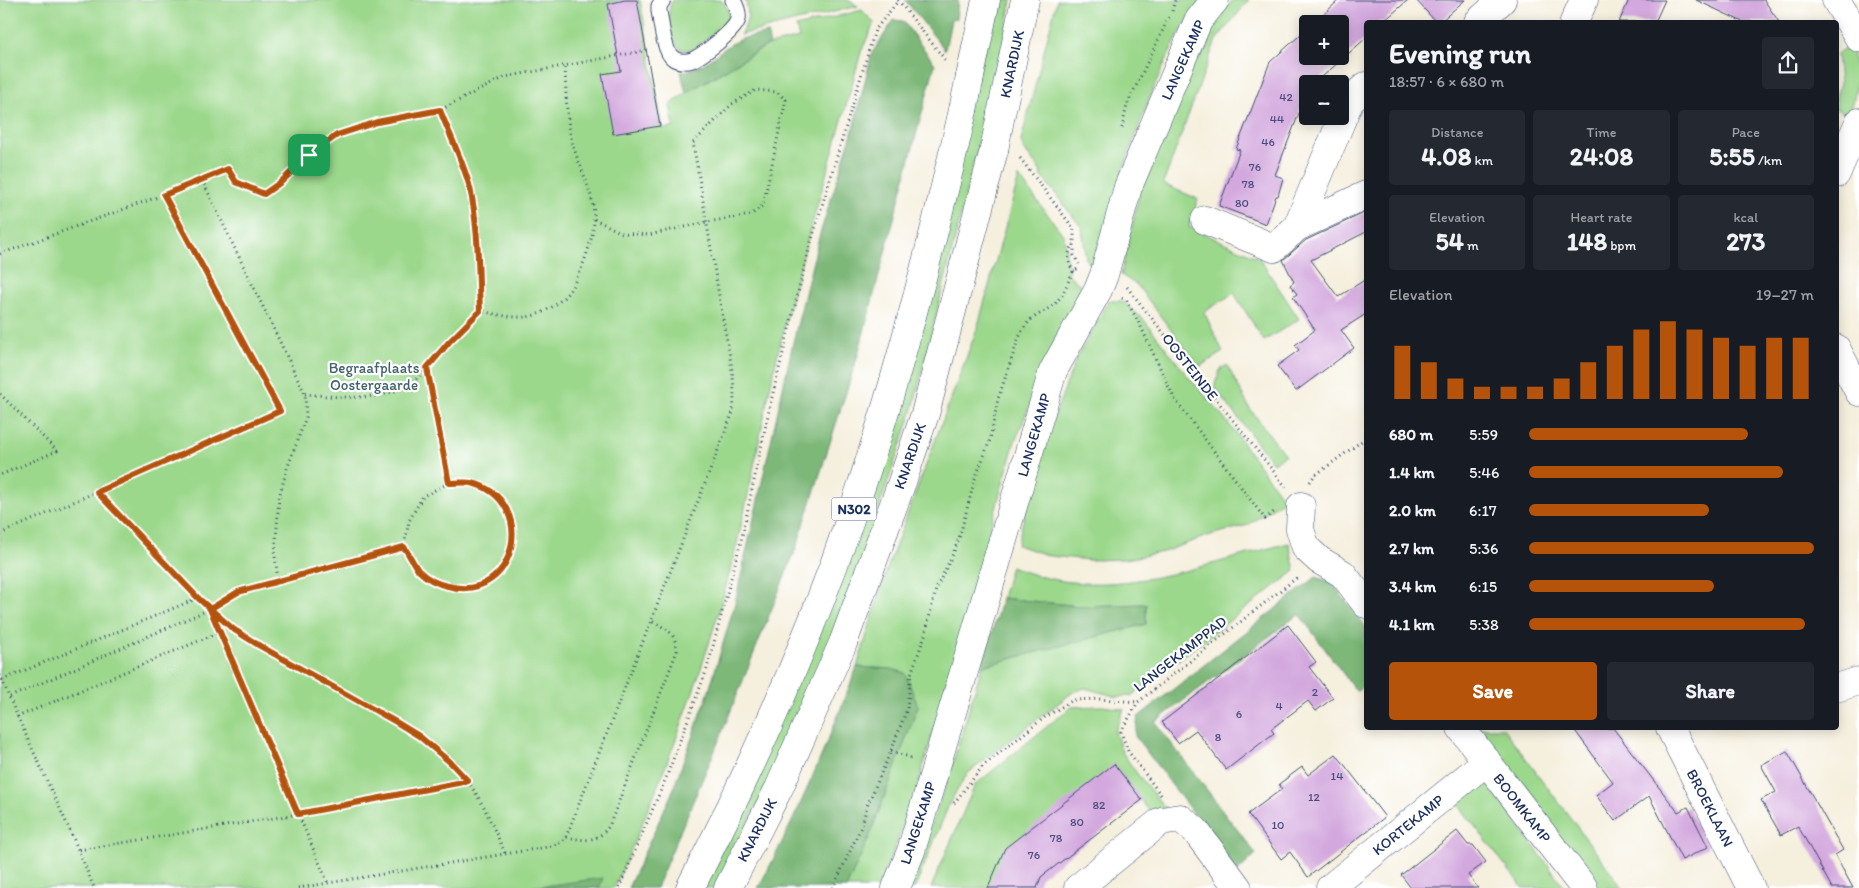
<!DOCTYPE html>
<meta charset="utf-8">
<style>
body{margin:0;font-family:Itim,sans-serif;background:#242831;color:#f1f3f6;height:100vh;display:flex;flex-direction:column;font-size:19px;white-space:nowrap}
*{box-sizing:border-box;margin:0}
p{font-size:16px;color:#9ea1a6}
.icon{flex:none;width:28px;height:28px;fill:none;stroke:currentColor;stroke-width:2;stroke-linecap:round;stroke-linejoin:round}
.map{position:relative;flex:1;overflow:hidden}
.side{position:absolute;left:1364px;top:20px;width:475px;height:710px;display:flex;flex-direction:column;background:#171b24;border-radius:5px;box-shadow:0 2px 12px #0003}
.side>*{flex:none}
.controls{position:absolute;left:1299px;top:15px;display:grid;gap:10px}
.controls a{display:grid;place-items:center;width:50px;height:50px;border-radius:5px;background:#171b24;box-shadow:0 2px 12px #0003;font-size:25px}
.pin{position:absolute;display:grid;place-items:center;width:42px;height:42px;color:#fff;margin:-21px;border-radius:10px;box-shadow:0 2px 8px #0006}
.round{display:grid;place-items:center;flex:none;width:52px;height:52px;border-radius:5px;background:#242831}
.overview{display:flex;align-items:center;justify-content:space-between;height:85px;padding:0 25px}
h1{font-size:28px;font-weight:800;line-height:38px}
.stats{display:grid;grid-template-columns:repeat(3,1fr);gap:8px;height:85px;padding:5px 25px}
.stats div{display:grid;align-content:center;border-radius:5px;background:#242831;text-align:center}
.stats b{font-size:25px;font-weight:800}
.stats small{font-size:14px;font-weight:400}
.stats p{font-size:14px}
.chart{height:140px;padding:10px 25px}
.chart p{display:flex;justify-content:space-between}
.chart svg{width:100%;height:90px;margin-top:5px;stroke:#b45309;stroke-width:6}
.primary-button{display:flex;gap:10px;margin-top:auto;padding:10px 25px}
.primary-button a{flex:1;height:58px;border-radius:5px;background:#b45309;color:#fff;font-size:20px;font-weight:800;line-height:58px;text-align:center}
.primary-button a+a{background:#242831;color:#f1f3f6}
ul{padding:0 25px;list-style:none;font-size:16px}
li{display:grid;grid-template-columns:80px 60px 1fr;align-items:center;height:38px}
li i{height:12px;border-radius:6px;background:#b45309}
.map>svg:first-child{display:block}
</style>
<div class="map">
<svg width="1859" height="888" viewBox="0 0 1859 888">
<rect width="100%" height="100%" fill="#fff"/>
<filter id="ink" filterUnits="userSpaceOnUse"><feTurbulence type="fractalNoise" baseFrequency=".02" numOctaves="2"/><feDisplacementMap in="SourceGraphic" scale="10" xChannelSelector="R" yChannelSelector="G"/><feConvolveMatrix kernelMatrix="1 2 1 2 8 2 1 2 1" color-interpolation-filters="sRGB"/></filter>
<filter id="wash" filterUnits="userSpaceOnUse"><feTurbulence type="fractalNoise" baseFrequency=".0096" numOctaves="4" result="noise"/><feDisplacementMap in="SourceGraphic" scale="20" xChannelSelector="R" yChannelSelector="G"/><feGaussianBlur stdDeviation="1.12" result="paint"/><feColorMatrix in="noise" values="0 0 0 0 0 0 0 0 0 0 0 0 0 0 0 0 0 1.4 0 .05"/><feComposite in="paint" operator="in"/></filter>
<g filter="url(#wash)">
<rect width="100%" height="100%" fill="#f5efdd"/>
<path fill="#9cd88c" stroke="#5c8475" d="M0,0H640L663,129L674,127L670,105L686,93L766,46L799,38L796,27L862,10L874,23L861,52C834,151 803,249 779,348C761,424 749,500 729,575C700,683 660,786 614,888H548L547,885L528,888H0Z
M673,0H721C728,7 731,13 726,23L693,49L689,50L680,49C669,39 665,13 673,0Z
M745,0H848L858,6L740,35C748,24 750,12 745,0Z
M998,0H1012L1002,49L912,412L832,643L766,787L715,888H700L820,631Z
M1057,0H1201C1192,14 1182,28 1175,42C1139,113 1117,189 1094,265L1088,262L1086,259L1082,228L1040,174L1041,172L1023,148L1021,141Z
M1233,0H1249L1216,40L1163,184L1198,199L1189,227L1259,258L1299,319L1264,341L1234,293L1204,312L1223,352L1199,367L1137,285L1121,275L1140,191L1207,31Z
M1850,46C1859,73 1859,88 1849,115L1836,109V97L1840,84L1837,54Z
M1019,177L1064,236L1069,275L1085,289L1056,340L1014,444L913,803L878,888H846L870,835L918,706L892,669L857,667L887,569L977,329Z
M1109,301H1122L1144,320L1186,374L1223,416L1284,500L1248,525L1207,536L1163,552L1126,559L1089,560L1050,556L1017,545L1040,453L1077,357Z
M1227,365L1250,409L1285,455L1273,463L1214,387L1220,370Z
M1289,543L1295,571L1131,696L1117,697L1085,688L1073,692L968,773L950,802L915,888H907L948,779L982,666L1146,624V604L1080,606L1002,598L1011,566C1102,607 1199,565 1289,543Z
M1103,706L1124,709L1115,731L1122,752L1138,775L1167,810L1156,818L1145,806L1115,765L1009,857L997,888H931L975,785L1071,707Z
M1471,728H1503L1623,888H1595Z
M1479,784H1487L1565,888H1523L1456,802Z"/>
<path fill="#7db878" stroke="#4c746b" d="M905,0H958L956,19L951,20L945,50Z
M894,20L903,21L935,64L857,358L797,546L715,750L656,888H628L671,795L708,694L735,603L794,338L819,237L852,133L872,53Z
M767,33L770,45L766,46L686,93L681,72C708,66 711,56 733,43C742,37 757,36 767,33Z
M1316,577L1331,582L1366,627V684L1356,691L1299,614L1155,722L1256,854L1237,872L1135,736L1138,717Z
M1002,598L1080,606L1146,604V624L982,666Z
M857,667L892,669L905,673L918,706L870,835L846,888H758C796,820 829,740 857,667Z
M603,878L599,888H528Z"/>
<g id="blocks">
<path fill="#d3a8de" d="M625,0H637L660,126L613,134L602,74L621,71L608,4Z
M1339,0H1408L1383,22H1366V38L1314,84H1308V105L1303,103L1275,175L1283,178L1278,196H1276L1266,224L1219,206L1240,150L1236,149L1270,62L1308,28V56H1340V24H1313Z
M1416,0H1465L1440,22H1436Z
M1629,0H1665L1655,22H1619Z
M1696,0H1764L1779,22H1743Z
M1366,212V232L1311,260L1338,297L1366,279V314L1341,330L1354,348L1296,391L1277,366L1299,350L1295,345L1315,330L1293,297L1297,294L1290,285L1294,282L1283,260L1306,240Z
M1288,625L1316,662L1309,667L1333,698L1316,711L1308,701L1271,729L1274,733L1226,770L1196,730L1178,743L1162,722Z
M1573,728H1613L1678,812L1688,807L1708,847L1682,860L1649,796L1615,821L1596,795L1613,782Z
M1787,751L1843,850L1835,855L1853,888H1832L1798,826L1781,835L1761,800L1776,792L1761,765Z
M1336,754L1385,817L1308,877L1290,852L1281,859L1248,814L1282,789L1279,784L1302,767L1308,775Z
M1114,764L1142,800L1041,877L1037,888H988L1005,848Z
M1457,831L1468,845H1473L1486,862L1468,875L1478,888H1411L1401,875Z"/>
</g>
</g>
<g filter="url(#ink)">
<use href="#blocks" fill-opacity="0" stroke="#3c4c71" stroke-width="1"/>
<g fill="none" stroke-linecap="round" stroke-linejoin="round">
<defs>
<path id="service" d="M663,0L659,6V11C661,22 664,52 673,58C678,62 687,62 692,60C703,55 736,30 738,19C739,12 736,6 733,0"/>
<path id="minor" d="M1836,0L1859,38
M1478,22L1502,0
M1574,22L1584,0
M1836,174L1859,122
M1205,220L1274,248L1297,227L1366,195
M1297,227L1350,100L1366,86
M1836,348L1859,392
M1301,506L1300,529L1306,548L1319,560L1343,574L1366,604
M1836,688L1859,681
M1461,728L1584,888
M1670,728L1751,888
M896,888L911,851L1053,371L1098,290L1104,275L1128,187L1198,21L1215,0
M1078,888L1161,821L1180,818L1195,830L1238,888
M1330,888L1487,761"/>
<path id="primary" d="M970,77L986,0
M1001,114L1025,0
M690,888C755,763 812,633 857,499C900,372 933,241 963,110
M728,888L779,788L843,643L902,482L925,414L994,150"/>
</defs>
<use href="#service" stroke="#3c4c71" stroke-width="17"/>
<use href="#minor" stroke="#3c4c71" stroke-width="29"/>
<use href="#primary" stroke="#3c4c71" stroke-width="29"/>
<path stroke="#3c4c71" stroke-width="3" stroke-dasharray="1 4" stroke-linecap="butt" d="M898,0L946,61
M1172,11L1175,0
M440,110L460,158L473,208L481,311C495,314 510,318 526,317C542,315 560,304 570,290C581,274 594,238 594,219C595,196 580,168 573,146C566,120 566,93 565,67
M1122,128L1127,105L1169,17
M1020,158L1074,229V255L1079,264
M202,180L305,394L306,417L287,469L279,497L275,556L278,580
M0,254L163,195L227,169L236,182L264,194L281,182L309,155L337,135L377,122L440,110L505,77L648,50
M1074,272C1067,262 1067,253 1074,244
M1127,287L1286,487
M1122,298L1127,301L1141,327L1174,398L1265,519L1274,512
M427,369L449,483
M0,394L57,451L0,475
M305,394C339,397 381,403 411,383C426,373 436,357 448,343C458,332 469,321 481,311
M1310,482L1314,476L1366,438
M449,483C456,483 465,481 472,483C539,500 517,604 448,587C437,584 426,578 418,569C413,563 409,554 404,547L409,521L423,496Z
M97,491L198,598L233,629L260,646L396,722L419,736L451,763L468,781L484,807L505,853
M0,534L281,411L163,195
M210,610L328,883
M0,675C29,747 66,816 94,888
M2,680L198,598
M10,697L210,609L238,592L404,547
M17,717L220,632
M891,751L912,758
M1161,795L1128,751L1121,732L1138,702L1299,576
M954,803L983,766L1045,717L1073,700L1099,699L1138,702
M566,837L651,621
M79,850L298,814L468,781
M298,888L547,847C555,845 561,844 566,837C585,841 599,843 610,824L677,651C675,631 667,629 651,621L733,412C737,380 727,345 722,313C712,256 703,199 693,143L732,104L756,90L777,92L786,100L763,205L751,215L707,222L649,235L622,233L594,219
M619,888L666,778L707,669L741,541L771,401L809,249L875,30L898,1
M833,888L862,825L867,806L891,751L907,709L911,674L925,635L936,589L953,554L960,535L975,479L990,440L998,399L1018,340L1023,329L1030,320L1054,305L1062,295L1073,272L1077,269"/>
<use href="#service" stroke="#fff" stroke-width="15"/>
<use href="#minor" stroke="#fff" stroke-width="28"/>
<use href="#primary" stroke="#fff" stroke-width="28"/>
<defs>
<path id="primary-bridge" d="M963,110L970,77
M994,150L1001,114"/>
</defs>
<use href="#primary-bridge" stroke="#3c4c71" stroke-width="29" stroke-linecap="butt"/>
<use href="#primary-bridge" stroke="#fff" stroke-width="28"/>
</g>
</g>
<g fill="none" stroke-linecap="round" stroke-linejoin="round" filter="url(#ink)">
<defs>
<path id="route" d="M309,155L281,182L264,194L236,182L228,169L164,195L280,411L97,492L198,598L233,629L260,646L396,722L419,736L451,763L468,781L298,814L210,609L238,592L404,547C409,554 413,563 418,570C426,578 437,584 448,586C517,604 539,500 472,483C465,482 456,483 449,483L427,368L449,342L480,311C478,270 479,228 470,188C463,161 450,136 440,110L377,122L337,135L309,155"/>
</defs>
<use href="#route" stroke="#fff" stroke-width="10"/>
<use href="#route" stroke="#b45309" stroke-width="6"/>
</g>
<g text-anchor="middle" stroke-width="4.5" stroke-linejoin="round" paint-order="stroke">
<g font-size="12" fill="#494d7e">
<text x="1286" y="101">42</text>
<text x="1277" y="123">44</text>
<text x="1268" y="146">46</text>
<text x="1255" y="171">76</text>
<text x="1248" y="188">78</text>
<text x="1242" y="207">80</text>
<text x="1315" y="696">2</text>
<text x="1279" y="710">4</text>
<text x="1239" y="718">6</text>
<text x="1218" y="741">8</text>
<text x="1337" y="780">14</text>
<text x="1314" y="801">12</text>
<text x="1099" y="809">82</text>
<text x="1077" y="826">80</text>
<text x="1278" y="829">10</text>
<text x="1056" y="842">78</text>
<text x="1034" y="859">76</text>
</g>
<rect fill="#fff" stroke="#5f6d8e" stroke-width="1" x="831.5" y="497.5" width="45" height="23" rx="4"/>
<g font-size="14" font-weight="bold" fill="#1b2f5e">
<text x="854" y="514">N302</text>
</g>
<g font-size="15" fill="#1b2f5e" stroke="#fff">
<text transform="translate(1183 60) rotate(-66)" y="5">LANGEKAMP</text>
<text transform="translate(1012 64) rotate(-78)" y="5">KNARDIJK</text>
<text transform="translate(1190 367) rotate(52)" y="5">OOSTEINDE</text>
<text transform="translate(1034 435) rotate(-74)" y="5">LANGEKAMP</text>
<text transform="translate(910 456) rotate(-71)" y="5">KNARDIJK</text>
<text transform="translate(1180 654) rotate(-38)" y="5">LANGEKAMPPAD</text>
<text transform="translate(1522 808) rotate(52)" y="5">BOOMKAMP</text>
<text transform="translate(1710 808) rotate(63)" y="5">BROEKLAAN</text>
<text transform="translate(918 823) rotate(-72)" y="5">LANGEKAMP</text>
<text transform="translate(1408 825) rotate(-39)" y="5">KORTEKAMP</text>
<text transform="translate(757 830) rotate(-63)" y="5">KNARDIJK</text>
</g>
<g font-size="15" fill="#42626c" stroke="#fff">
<text x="374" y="373">Begraafplaats<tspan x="374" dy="17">Oostergaarde</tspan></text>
</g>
</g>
</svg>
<div class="controls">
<a>+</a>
<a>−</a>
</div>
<div class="pin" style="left:309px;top:155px;background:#1e9e55"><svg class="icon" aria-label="arrive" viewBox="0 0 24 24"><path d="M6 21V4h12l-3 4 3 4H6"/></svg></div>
<section class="side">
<div class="overview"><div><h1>Evening run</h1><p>18:57 · 6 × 680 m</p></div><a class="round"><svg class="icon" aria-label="share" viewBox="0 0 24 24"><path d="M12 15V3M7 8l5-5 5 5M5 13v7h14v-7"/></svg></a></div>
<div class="stats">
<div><p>Distance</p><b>4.08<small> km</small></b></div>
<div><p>Time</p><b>24:08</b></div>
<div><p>Pace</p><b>5:55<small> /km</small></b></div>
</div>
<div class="stats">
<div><p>Elevation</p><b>54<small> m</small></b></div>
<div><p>Heart rate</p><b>148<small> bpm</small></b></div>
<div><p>kcal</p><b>273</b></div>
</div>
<div class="chart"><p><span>Elevation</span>19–27 m</p>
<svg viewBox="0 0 160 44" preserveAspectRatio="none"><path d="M5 44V18M15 44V26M25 44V34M35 44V38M45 44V38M55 44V38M65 44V34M75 44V26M85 44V18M95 44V10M105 44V6M115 44V10M125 44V14M135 44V18M145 44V14M155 44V14"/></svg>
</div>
<ul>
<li><b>680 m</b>5:59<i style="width:77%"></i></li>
<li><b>1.4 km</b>5:46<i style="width:89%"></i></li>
<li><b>2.0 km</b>6:17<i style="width:63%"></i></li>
<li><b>2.7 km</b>5:36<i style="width:100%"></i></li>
<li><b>3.4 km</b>6:15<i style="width:65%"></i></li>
<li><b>4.1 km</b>5:38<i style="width:97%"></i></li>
</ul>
<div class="primary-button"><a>Save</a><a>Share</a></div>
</section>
</div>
